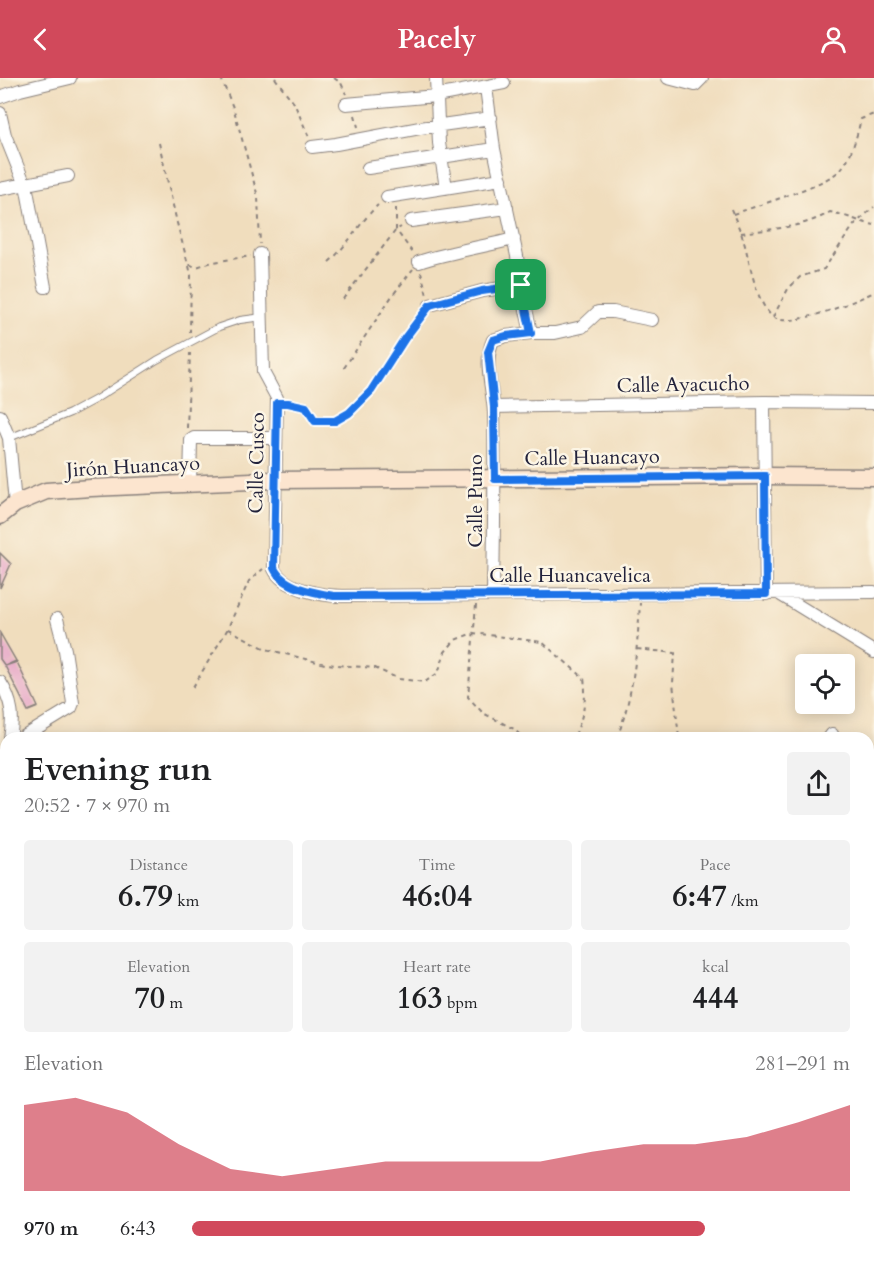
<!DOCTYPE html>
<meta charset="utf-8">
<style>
body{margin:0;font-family:Cardo,serif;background:#f2f2f2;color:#202124;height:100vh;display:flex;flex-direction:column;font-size:22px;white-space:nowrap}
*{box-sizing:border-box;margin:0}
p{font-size:20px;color:#757577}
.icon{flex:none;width:33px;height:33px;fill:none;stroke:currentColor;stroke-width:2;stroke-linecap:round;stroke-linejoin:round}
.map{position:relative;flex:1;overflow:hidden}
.panel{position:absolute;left:0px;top:654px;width:874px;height:532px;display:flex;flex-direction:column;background:#fff;border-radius:18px 18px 0 0;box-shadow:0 3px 15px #0003}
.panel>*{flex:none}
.controls{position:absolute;left:795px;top:576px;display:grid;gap:12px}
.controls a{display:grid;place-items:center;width:60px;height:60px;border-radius:6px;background:#fff;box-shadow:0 3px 15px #0003;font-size:30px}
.pin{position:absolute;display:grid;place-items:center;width:51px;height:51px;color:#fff;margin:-26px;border-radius:12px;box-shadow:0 3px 9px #0006}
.round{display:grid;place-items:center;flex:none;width:63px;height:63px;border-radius:6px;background:#f2f2f2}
.headline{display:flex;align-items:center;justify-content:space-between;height:102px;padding:0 24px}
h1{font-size:33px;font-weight:600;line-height:45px}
.metrics{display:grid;grid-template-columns:repeat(3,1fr);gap:9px;height:102px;padding:6px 24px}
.metrics div{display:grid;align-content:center;border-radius:6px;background:#f2f2f2;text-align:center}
.metrics b{font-size:30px;font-weight:600}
.metrics small{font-size:16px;font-weight:400}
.metrics p{font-size:16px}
.chart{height:168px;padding:12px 24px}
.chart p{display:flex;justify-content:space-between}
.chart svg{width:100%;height:108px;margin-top:6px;fill:#d1495b;opacity:.7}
ul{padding:0 24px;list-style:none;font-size:20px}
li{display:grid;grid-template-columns:96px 72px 1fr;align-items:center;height:45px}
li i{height:15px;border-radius:8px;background:#d1495b}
header{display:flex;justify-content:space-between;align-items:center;height:78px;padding:0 24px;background:#d1495b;color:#fff;font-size:27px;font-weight:600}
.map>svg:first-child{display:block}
</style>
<header><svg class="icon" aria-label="back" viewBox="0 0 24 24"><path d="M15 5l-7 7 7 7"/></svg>Pacely<svg class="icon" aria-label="person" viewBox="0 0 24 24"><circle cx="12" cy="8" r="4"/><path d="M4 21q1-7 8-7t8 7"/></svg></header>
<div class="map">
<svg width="874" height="1186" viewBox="0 0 874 1186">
<rect width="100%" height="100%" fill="#fcf5e5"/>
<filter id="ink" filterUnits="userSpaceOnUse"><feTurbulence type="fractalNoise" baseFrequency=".0167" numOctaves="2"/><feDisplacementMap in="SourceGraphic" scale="12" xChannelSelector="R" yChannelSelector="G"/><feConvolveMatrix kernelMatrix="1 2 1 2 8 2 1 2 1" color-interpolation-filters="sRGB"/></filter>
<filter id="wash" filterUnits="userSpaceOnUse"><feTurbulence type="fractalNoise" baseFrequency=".008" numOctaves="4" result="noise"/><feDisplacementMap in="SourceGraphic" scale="24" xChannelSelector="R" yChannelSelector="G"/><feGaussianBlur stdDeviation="1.35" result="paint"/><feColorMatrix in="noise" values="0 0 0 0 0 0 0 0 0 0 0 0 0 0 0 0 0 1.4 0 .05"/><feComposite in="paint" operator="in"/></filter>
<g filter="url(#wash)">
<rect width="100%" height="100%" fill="#f0ddbd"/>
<g id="blocks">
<path fill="#e8aec9" d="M0,475L11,486L0,510Z
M0,555L16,583L5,588L0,581Z
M17,584L38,629L28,633L5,588Z"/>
</g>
</g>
<g filter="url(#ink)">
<use href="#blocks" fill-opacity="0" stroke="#89807c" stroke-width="1.5"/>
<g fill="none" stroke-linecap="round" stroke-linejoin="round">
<defs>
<path id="lane" d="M9,360L70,335L96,321L157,282L219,249L240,242L263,239
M175,1180L182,1186
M405,1180L415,1186"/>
<path id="street" d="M436,0L439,65L446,110
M668,0L695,7L702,0
M486,9L494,71L517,178L520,203L531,255
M0,19L20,12L70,0
M346,26L436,18L504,5
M0,35L5,57L27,112L45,209
M312,69L336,66L420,50L491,40
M368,90L494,71
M0,111L68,98
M387,119L501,101
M411,143L507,130
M260,176L263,294L277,320L274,491C283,511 323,518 343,518L874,514
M419,184C450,174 482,169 514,161
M430,227L482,213L521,207
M764,324L766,516
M494,329L764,324L874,325
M0,338L9,360L15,426
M190,406L191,362L194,360H276
M493,516C494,456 495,396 494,335C493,311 483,284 493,262L506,258L531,255H555L582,249L598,234H613L652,242
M781,517L874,574
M0,604C12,622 14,639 10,660
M22,660L71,630L73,625L65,572L57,541
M829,660L832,656
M868,704L874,698
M0,730L6,727
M868,796L874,794
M0,848L6,847
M868,982L874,985
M0,983L6,982
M304,1180L307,1186
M518,1180L527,1186
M703,1180L711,1186
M832,1180L841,1186
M365,1186L372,1180
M613,1186L617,1180"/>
<path id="secondary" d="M0,438L15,426L46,413L91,410L274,402L765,398L874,399
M868,1027L874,1019
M761,1186L765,1180"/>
</defs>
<use href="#lane" stroke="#89807c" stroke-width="8"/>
<use href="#street" stroke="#89807c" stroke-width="14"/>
<use href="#secondary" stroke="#89807c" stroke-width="19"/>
<path stroke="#89807c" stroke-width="2" stroke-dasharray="4.5 4.5" stroke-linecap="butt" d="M221,0L234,32L258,119L260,166
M275,0L294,25L309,59
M334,0L341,5L346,16
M355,37L358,49
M159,65L177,145L188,186L196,189L213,184L251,178
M396,130V152L413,175
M731,131C735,141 740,151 743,161C750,182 755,225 773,239C789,252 856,223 874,214
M733,136C754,129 828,106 840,92C852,79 857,57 861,41L874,36
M741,155C770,151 804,150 830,134C846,137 859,144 874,147
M329,184C348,167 360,144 378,127
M189,188L191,197L190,254
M421,194L427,217
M343,221L396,152L401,149
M773,239L788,211L800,199L824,191L854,147L874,129
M344,290L392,218L413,191
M288,325L306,329L315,343C321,343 328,344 334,343C361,338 405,259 423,236
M187,350L190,275
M476,527L468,619L483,635L514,651L523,660
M228,551L266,571L325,586L375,590L399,601L425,604L438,595L445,574L455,562L473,555L542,564L584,600C587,624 583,638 574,660
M637,571L675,575L673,605L679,660
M193,609L227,552L249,503L263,491
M617,660C634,615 637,573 640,525"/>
<use href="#lane" stroke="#fff" stroke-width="6"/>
<use href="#street" stroke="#fff" stroke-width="12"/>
<use href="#secondary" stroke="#fce5cf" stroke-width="16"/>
</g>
</g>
<g fill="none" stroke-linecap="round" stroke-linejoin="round" filter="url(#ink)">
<defs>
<path id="route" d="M521,207L531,255L506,258L493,262L488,274L494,329L495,401L765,398L766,516L334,518C315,515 283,510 274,490L277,325H288L306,329L315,343H335L349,335L371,313L405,260L430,227L482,213Z"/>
</defs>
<use href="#route" stroke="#fff" stroke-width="12"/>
<use href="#route" stroke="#1a73e8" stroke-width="8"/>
</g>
<g text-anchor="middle" stroke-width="5" stroke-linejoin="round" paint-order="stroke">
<g font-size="20" fill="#22223b" stroke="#fcf5e5">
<text transform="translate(683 306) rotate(-1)" y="7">Calle Ayacucho</text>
<text transform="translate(592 379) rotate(-1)" y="7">Calle Huancayo</text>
<text transform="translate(256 385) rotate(-89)" y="7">Calle Cusco</text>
<text transform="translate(133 388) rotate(-3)" y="7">Jirón Huancayo</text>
<text transform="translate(475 423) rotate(-90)" y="7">Calle Puno</text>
<text x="570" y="504">Calle Huancavelica</text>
</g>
</g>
</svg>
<div class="controls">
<a><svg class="icon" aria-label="locate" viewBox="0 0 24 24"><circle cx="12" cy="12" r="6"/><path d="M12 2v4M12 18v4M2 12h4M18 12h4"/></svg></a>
</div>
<div class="pin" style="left:521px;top:207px;background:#1e9e55"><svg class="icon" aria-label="arrive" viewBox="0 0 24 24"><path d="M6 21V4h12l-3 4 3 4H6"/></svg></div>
<section class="panel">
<div class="headline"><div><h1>Evening run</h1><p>20:52 · 7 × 970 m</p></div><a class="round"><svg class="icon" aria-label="share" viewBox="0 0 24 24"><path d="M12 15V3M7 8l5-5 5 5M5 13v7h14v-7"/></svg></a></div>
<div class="metrics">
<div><p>Distance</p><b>6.79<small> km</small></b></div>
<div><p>Time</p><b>46:04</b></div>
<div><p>Pace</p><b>6:47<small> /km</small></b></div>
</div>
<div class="metrics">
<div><p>Elevation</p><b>70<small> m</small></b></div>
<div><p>Heart rate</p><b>163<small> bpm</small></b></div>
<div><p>kcal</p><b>444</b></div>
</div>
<div class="chart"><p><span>Elevation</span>281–291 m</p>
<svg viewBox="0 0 160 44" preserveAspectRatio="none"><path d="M0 44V9L10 6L20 12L30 25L40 35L50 38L60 35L70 32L80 32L90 32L100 32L110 28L120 25L130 25L140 22L150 16L160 9V44z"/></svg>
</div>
<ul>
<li><b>970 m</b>6:43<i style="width:78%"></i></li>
</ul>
</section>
</div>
